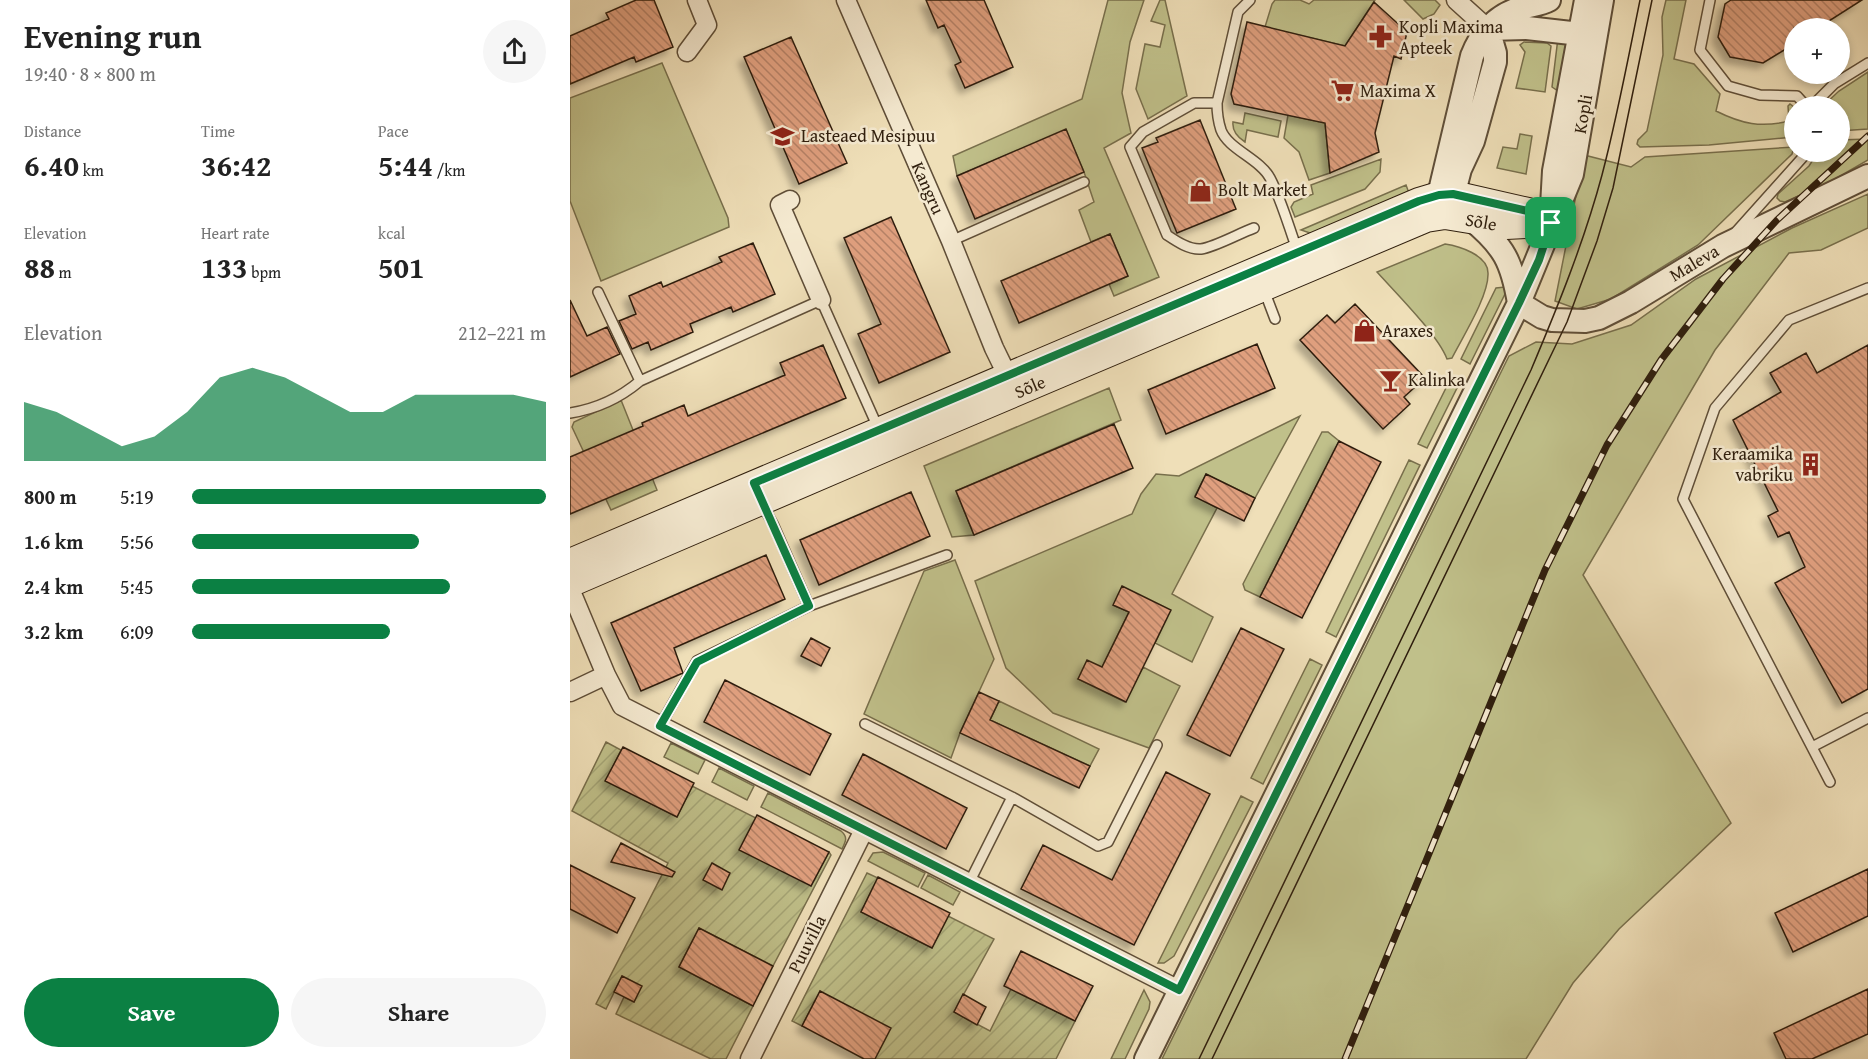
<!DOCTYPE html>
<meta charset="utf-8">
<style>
body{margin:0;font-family:"Gentium Book Plus",serif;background:#f6f6f6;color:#222;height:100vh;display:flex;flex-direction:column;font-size:22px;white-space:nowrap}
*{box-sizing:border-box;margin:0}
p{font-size:20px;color:#767676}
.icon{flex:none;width:33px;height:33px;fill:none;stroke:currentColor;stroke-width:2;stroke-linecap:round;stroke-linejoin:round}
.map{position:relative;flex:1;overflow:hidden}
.side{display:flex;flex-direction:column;background:#fff;width:570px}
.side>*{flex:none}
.buttons{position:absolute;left:1214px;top:18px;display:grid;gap:12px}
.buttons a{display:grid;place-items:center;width:66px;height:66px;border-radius:50%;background:#fff;box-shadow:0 3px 9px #0003;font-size:30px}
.pin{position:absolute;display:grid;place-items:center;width:51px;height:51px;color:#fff;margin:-26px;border-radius:12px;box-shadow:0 3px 9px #0006}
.round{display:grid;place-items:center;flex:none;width:63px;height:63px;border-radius:32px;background:#f6f6f6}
.headline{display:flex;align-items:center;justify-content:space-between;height:102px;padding:0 24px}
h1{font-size:33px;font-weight:600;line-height:45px}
.figures{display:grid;grid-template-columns:repeat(3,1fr);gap:9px;height:102px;padding:6px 24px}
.figures div{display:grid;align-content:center}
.figures b{font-size:30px;font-weight:600}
.figures small{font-size:16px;font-weight:400}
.figures p{font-size:16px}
.chart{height:168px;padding:12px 24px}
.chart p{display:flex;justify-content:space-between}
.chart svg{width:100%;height:108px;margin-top:6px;fill:#0b8043;opacity:.7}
.button{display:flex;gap:12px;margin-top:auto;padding:12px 24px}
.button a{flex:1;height:69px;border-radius:36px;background:#0b8043;color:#fff;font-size:24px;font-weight:600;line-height:69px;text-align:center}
.button a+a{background:#f6f6f6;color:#222}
ul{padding:0 24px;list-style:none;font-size:20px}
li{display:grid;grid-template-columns:96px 72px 1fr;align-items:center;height:45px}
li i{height:15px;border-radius:8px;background:#0b8043}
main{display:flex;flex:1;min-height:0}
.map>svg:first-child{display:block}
</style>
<main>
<section class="side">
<div class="headline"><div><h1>Evening run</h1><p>19:40 · 8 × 800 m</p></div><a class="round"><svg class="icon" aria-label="share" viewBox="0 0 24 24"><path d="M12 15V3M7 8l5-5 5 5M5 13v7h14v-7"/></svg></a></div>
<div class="figures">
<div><p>Distance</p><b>6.40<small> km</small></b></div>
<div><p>Time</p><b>36:42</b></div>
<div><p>Pace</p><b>5:44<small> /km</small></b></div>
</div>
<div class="figures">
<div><p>Elevation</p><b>88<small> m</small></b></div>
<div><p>Heart rate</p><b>133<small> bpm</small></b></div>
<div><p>kcal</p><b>501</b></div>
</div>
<div class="chart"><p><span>Elevation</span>212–221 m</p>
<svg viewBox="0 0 160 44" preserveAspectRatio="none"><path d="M0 44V20L10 24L20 31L30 38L40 34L50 24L60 10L70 6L80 10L90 17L100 24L110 24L120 17L130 17L140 17L150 17L160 20V44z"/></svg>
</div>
<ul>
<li><b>800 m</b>5:19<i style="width:100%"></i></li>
<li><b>1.6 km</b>5:56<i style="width:64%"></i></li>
<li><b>2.4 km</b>5:45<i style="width:73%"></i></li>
<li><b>3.2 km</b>6:09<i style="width:56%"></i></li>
</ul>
<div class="button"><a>Save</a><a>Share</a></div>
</section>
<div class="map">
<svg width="1298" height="1059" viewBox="0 0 1298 1059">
<defs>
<pattern id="garden-furrows" width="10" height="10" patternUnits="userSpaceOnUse" patternTransform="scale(1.5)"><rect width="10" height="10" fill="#c0c08a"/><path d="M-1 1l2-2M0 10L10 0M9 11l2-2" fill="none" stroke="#a5a576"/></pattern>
<pattern id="building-back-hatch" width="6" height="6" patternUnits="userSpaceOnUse" patternTransform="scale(1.5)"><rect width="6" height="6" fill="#df9f7e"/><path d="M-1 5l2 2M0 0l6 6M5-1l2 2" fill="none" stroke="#b58166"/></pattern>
<filter id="shadow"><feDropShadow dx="-5.5" dy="5.5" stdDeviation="3" flood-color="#0004"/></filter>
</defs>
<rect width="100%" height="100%" fill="#efdfb8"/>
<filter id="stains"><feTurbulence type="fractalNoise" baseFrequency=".00333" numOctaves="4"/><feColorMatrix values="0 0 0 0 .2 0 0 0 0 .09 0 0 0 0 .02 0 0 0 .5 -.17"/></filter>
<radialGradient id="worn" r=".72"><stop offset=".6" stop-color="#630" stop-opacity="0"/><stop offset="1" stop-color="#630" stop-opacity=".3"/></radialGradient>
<path fill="#c0c08a" stroke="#786f4c" stroke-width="1.5" d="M538,0H574L560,42L552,93L561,133L534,148L589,277L544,296L539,284L558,276L540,234L521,242L509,210L524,202L514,172L496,130L387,176L383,156L512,99Z
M590,0H595L617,96L578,119L566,89L575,44L590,47L595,25L581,21Z
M705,0H730L739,4L744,0H805L775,46L695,27L702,4Z
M834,0H865L870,5L864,14L853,19Z
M1096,0H1116L1104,59L1124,64L1150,94L1146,111C1172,124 1191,128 1219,121L1218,106L1220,104L1224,107V137L1139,145L1070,147L1067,144L1068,140L1077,131L1093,55L1092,17Z
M988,38L999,44L988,91L982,87Z
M954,42L977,43L981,46L975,92L946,88L955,52L950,45Z
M92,63L158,218L159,227L31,281L0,201V98Z
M1298,72V129L1269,131V106H1254V105L1269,91Z
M675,113L711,121L708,137L677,130L675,142C667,137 662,131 663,122L673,124Z
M718,115L755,123L760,173L739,180L729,152L714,138Z
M950,134L962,136L956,174L927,168L933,147L947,149Z
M1298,139V160L1260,182L1215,202L1210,201L1207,198L1208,194L1239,166L1248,152H1269V140Z
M1224,147L1222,154L1128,245L1041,299L1007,309L985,301L1014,155L1061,167L1075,157Z
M811,159L810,172L795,189L725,217L721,207L724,202L743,194L741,185Z
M836,185L839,193L750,232L740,233L731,230Z
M1298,194V228L1251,250L1219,253L1145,350L1013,575L1161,823L1049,929L1003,983L956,1059H592L939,356L966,342L1002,344L1061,325L1126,279L1222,228Z
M875,244C889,246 918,255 918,273C919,296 892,338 882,358L877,359C868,335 826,293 807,272Z
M935,287V294L900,364L891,359L926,288Z
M878,384L887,388L857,448L848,444Z
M539,388L551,420L386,491L404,535L382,537L354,466Z
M51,400L87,490L41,510L2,427L4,422Z
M730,416L685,498L636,474L625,496L647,508L602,594L643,617L622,662L585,643L600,610L543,605L559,612L532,667L508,679L555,702L573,667L610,686L579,748L483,713L436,668L405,581L562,514L571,494L586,474L609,476Z
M752,432H758L769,441L690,597L675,590L673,584Z
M839,460L850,465L766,637L756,632Z
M385,560L424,659L390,733L381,758L294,714L354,571Z
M740,659L752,665L693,784L681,778Z
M429,701L529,749L520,766L420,720Z
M101,743L135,760L128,774L94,757Z
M149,768L184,786L177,800L142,782Z
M198,793L271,831C278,837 276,841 272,849L191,807Z
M671,796L683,802L604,956L594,963H588Z
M313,852L355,873L348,887L298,861L303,853Z
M358,875L390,892L383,905L351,888Z
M574,990L580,1002L579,1009L555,1059H541Z"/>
<path fill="url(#garden-furrows)" stroke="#786f4c" stroke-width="1.5" d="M36,742L51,750L36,781L107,817L122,786L186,818L241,886L259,852L261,855L203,966L129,928L109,967L183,1006L156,1059H141L46,1014L54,997L64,1002L71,986L52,976L36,1009L26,1004L98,863L2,811Z
M297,873L308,878L291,912L362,948L378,916L424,939L384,1012L420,1031L441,989L505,1021L486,1059H305L250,991L232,1026L222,1021Z"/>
<path fill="url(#building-back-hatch)" stroke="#2f1e0d" stroke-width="1.5" filter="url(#shadow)" d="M66,0H84L103,47L66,62L64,57L0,84V36L39,19L36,13Z
M356,0H414L443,67L395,88L385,65L391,62L374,25L368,28Z
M1161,0H1292L1248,28H1224V44L1193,63L1160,57L1148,37L1155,4Z
M804,2L837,32L831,59L824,56L805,133L809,152L760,173L755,123L664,104L661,94L677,22L775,46Z
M221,37L277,163L229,184L174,57Z
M630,120L666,209L607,233L572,148L588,142L586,138Z
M496,129L514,172L405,219L387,176Z
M321,217L380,352L309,383L288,334L311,324L274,238Z
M540,234L558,276L449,323L431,281Z
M183,243L205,294L163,312L161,307L120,324L123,332L81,350L78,342L62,349L49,321L66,314L59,296L91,282L93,287L152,262L149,257Z
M0,300L17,336L37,327L50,354L0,377Z
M785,304L855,378L834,397L840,404L813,429L730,340L757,315L765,323Z
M687,344L705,388L596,434L578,390Z
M253,345L276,398L0,514V457L73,426L72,423L114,405L118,416L215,375L210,363Z
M1298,345V689L1272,703L1205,583L1235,567L1219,532L1208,537L1198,516L1208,511L1163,420L1211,392L1200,373L1236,353L1247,373Z
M544,424L563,468L404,535L386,491Z
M769,441L811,462L732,618L690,597Z
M636,474L685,498L674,521L625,497Z
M341,492L360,536L249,585L230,540Z
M196,555L215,599L104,648L113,673L71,691L41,623Z
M552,586L601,610L556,702L508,679L517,660L532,667L559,612L543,605Z
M671,628L714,649L660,756L617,735Z
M241,638L260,648L251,666L231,656Z
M155,680L261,734L240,775L134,722Z
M409,692L429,701L420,720L520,766L509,788L390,733Z
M53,747L124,783L107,817L35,781Z
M293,754L397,808L376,849L272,795Z
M596,772L640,794L564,945L451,889L473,845L542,880Z
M187,815L259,852L241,886L169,850Z
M51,843L105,872L102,877L41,862Z
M142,863L160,873L152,890L133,880Z
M0,865L65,898L47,933L0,909Z
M1298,869V916L1223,952L1205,913Z
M308,877L380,913L362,948L291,912Z
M129,928L203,966L183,1006L109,967Z
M451,951L523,986L505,1021L434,986Z
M52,976L72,986L64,1002L44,992Z
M1298,989V1034L1242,1059H1216L1204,1033Z
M250,991L321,1028L305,1059H294L232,1026Z
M393,994L416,1007L407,1025L384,1012Z"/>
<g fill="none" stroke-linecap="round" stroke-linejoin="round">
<defs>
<path id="service" d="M680,0L668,12L647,103C647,112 648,121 651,130C658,149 690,159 700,178C712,201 719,228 728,252
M1140,0L1130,50L1158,86L1190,95L1227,96L1236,106
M643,103H624L573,132L560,147L597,235C606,241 619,250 631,249C645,247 670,233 684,228
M1242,106L1264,84L1298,63
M1165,233L1233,157L1234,152
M381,241L514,182
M694,290L705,319
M28,292L70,381
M0,413C26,409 51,397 70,381L251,300L309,430
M239,606L377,555
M295,724L442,797
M90,726L127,661L239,606L203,524L191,502
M1242,747L1298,718
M1260,782L1113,499L1145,408L1219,320L1298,288
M399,883L442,797L528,846L538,842L587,745"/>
<path id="minor" d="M276,0L381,241L424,348L443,387
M886,0L918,29
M117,52L137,25L127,0
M220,200L210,205L251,300
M0,589L36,675L52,706L609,990
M0,692L36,675
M180,1059L294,830"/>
<path id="tertiary" d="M918,29L957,28L1010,34L1022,26
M883,196L890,169L903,141L925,62V53L918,29
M982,206L984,171L1016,0
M873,210L869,195L902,56C911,33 927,15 951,8C961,5 970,5 979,0
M901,219C934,246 942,262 949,303
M949,303L972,317L982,320L1015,321L1029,318L1061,302L1153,246L1298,176
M576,1059L949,303L1002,174L1032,0"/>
<path id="secondary" d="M0,562L849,201L869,195L883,194L958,211L981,223
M0,584L342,437L856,219L875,216L936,226L977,224"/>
</defs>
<use href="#service" stroke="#5f4e38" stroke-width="12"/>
<use href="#minor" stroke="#5f4e38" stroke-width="21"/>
<use href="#tertiary" stroke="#5f4e38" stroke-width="26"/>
<use href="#secondary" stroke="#2f1e0d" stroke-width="28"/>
<use href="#service" stroke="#f5ead1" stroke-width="9"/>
<use href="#minor" stroke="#f5ead1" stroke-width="18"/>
<use href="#tertiary" stroke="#f5ead1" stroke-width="22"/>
<use href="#secondary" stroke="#f5ead1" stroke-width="26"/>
<path stroke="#2f1e0d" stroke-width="1.5" d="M629,1059L961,370C988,306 1014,242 1032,175C1047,118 1058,59 1070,0
M642,1059L997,322L1027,241L1043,188L1082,0"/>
<defs>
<path id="rail" d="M775,1059L975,570L1037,445L1091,360L1153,279L1207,220L1298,136"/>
</defs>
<use href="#rail" stroke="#2f1e0d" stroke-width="7"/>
<use href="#rail" stroke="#f5ead1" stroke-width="4.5" stroke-dasharray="14" stroke-linecap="butt"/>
</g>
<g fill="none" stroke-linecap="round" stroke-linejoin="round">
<defs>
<path id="route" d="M883,194L958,211L981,223L969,260L949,303L609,990L90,726L127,662L239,606L184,483L849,201L869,195Z"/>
</defs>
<use href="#route" stroke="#fff" stroke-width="12"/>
<use href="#route" stroke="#0b8043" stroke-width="8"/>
</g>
<defs>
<symbol id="pharmacy-bare" viewBox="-9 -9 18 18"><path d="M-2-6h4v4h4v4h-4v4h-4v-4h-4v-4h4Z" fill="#8f2418" stroke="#f5ead1" stroke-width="2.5" paint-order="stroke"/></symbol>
<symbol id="supermarket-bare" viewBox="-9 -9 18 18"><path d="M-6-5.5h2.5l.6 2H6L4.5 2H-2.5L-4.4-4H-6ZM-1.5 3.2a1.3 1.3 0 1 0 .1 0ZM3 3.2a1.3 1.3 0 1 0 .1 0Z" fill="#8f2418" stroke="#f5ead1" stroke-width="2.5" paint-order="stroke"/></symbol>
<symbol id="school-bare" viewBox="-9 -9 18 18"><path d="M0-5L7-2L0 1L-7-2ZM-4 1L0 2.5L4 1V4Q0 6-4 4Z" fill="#8f2418" stroke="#f5ead1" stroke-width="2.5" paint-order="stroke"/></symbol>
<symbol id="shop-bare" viewBox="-9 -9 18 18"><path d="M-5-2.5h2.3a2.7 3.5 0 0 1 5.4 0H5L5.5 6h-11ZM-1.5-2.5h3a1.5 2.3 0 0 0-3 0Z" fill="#8f2418" stroke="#f5ead1" stroke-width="2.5" paint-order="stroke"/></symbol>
<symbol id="bar-bare" viewBox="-9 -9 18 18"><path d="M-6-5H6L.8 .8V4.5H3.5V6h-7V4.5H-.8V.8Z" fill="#8f2418" stroke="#f5ead1" stroke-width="2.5" paint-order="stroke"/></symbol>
<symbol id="building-bare" viewBox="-9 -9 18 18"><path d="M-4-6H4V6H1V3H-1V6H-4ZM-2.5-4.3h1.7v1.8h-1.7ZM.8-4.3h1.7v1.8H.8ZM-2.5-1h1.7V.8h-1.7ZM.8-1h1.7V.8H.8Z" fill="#8f2418" stroke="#f5ead1" stroke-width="2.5" paint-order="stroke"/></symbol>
</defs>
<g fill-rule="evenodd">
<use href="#pharmacy-bare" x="794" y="20" width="33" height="33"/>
<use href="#supermarket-bare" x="756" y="74" width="33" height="33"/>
<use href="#school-bare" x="196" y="120" width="33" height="33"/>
<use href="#shop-bare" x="614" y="174" width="33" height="33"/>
<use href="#shop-bare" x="778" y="314" width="33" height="33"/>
<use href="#bar-bare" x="804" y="364" width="33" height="33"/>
<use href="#building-bare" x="1224" y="448" width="33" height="33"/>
</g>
<g text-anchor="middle" stroke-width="5" stroke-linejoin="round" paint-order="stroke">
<g font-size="18" fill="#2f1e0d" stroke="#f5ead1" text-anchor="start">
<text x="829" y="33">Kopli Maxima<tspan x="829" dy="21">Apteek</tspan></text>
<text x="790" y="97">Maxima X</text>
<text x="231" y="142">Lasteaed Mesipuu</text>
<text x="648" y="196">Bolt Market</text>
<text x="812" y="337">Araxes</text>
<text x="838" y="386">Kalinka</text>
<text x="1223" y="460" text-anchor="end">Keraamika<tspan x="1223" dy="21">vabriku</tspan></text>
</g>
<g font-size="18" fill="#2f1e0d" stroke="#f5ead1">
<text transform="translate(1013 114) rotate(-80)" y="6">Kopli</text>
<text transform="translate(358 188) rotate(66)" y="6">Kangru</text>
<text transform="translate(911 222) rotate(10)" y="6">Sõle</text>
<text transform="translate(1124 263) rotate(-31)" y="6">Maleva</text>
<text transform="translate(460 387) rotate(-23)" y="6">Sõle</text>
<text transform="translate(237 944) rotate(-63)" y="6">Puuvilla</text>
</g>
</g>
<rect width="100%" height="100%" filter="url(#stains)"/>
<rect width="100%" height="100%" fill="url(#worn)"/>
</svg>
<div class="buttons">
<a>+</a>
<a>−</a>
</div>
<div class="pin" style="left:981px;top:223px;background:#1e9e55"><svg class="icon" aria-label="arrive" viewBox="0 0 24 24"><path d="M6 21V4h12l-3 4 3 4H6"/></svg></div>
</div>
</main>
